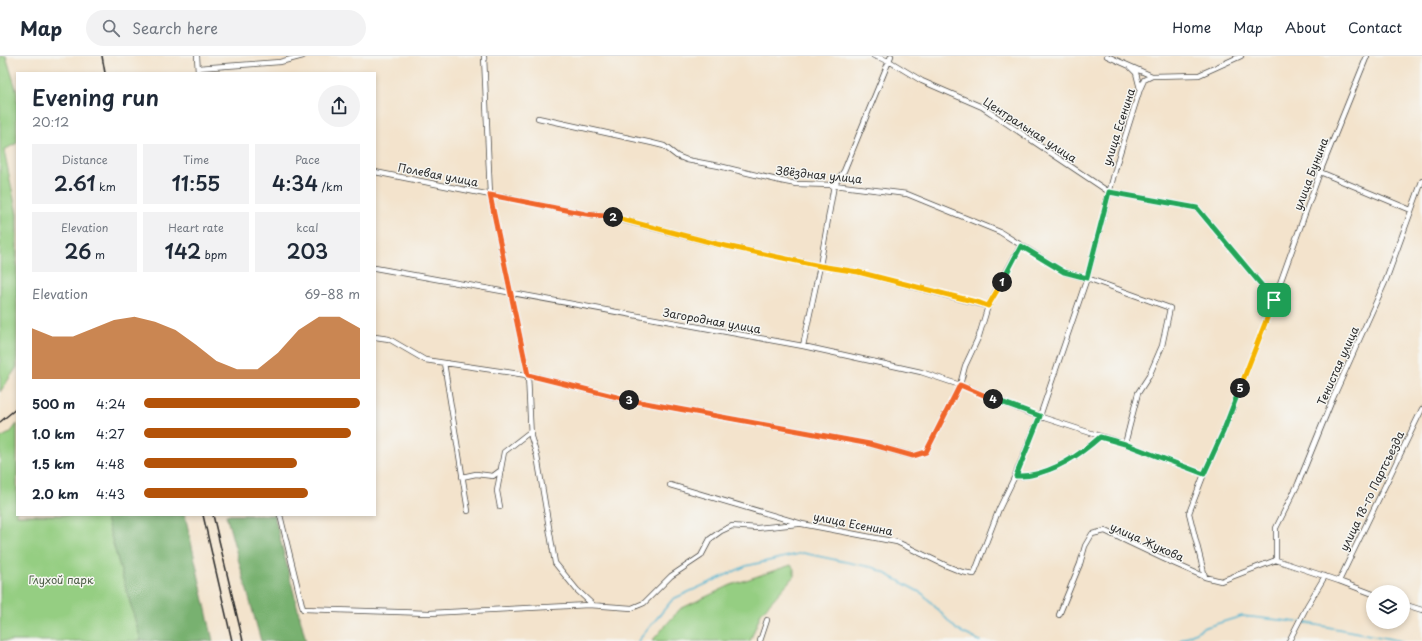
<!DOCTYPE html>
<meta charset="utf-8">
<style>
body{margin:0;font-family:"Playpen Sans",sans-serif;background:#f2f2f3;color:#1f2937;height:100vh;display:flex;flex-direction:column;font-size:15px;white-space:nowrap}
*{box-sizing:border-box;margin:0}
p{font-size:13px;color:#747a83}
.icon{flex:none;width:22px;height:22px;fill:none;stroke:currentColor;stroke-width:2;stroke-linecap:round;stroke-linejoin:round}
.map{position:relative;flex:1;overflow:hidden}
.side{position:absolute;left:16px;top:16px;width:360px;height:444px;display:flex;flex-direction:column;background:#fff;border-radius:0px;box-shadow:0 2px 6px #0003}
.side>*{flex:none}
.fabs{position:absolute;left:1366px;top:529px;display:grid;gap:8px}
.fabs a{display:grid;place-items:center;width:44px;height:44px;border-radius:50%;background:#fff;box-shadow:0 2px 6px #0003;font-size:20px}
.pin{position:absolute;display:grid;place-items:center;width:34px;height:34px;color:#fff;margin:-17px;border-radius:8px;box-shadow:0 2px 6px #0006}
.km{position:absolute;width:20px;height:20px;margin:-10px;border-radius:50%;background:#222;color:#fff;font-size:11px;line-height:20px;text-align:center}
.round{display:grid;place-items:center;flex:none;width:42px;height:42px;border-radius:21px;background:#f2f2f3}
.summary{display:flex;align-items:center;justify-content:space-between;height:68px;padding:0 16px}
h1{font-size:22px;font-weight:600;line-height:30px}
.stats{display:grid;grid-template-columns:repeat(3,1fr);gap:6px;height:68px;padding:4px 16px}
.stats div{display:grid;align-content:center;border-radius:0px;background:#f2f2f3;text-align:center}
.stats b{font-size:20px;font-weight:600}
.stats small{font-size:11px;font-weight:400}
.stats p{font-size:11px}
.chart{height:112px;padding:8px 16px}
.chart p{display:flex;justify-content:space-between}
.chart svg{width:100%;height:72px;margin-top:4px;fill:#b45309;opacity:.7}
ul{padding:0 16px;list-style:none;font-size:13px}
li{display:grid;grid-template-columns:64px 48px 1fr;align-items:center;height:30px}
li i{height:10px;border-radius:5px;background:#b45309}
header{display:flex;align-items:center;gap:24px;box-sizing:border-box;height:56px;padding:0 20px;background:#fff;border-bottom:1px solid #e0e1e3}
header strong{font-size:19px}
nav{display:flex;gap:22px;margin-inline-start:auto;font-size:14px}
.search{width:280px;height:36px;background:#f2f2f3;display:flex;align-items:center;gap:10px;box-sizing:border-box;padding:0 14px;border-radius:22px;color:#747a83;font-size:15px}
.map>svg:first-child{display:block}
</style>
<header>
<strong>Map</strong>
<div class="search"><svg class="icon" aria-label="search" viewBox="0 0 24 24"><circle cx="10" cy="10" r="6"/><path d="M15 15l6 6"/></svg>Search here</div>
<nav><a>Home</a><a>Map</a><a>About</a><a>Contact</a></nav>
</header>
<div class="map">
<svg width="1422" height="585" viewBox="0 0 1422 585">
<rect width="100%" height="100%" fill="#f6f6f2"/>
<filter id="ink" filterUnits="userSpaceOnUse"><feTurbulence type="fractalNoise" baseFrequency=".025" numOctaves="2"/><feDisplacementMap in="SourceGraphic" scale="8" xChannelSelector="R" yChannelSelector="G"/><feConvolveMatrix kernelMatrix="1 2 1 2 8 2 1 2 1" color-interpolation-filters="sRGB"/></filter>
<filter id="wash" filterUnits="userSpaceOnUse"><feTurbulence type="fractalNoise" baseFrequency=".012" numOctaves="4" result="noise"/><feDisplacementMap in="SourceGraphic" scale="16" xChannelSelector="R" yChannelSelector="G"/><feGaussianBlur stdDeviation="0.9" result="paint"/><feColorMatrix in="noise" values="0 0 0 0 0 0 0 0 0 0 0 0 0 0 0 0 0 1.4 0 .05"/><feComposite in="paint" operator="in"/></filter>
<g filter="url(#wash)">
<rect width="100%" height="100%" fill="#f3e3cc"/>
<path fill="#95ce82" stroke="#607c56" d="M0,0H6L17,36V87L4,94L17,158V311L0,336Z
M17,368V459H105L141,585H0V382L10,377Z
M791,509L794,513V520L761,557L750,585H652L680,553L731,529Z"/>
<path fill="#78b170" stroke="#526e4e" d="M105,459H185L213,585H141Z
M226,459H274L306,585H261Z"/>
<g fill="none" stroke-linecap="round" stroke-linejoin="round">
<path stroke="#53b5d2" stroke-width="1.5" d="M1301,566L1402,585
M638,585L673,543L746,510L803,497L875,512L923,538L957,574L980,585
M1179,585L1203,572L1242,560L1297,566"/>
</g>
</g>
<g filter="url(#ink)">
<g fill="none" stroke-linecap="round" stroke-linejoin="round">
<defs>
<path id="street" d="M197,0L198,17
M484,0L490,139L528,319L531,381L537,400L555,507L577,534L593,549
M874,0L889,5L922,25L982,51L1109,136L1197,152L1274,244
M1107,0L1152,20
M1130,11L1136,17L1140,33
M198,12L280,6L303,0
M538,62L652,87L664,90L677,100L687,104L719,110L781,125L796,128L834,129L907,138L1000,176L1064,216L1087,222L1170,252L1162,290L1149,320L1138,337L1125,388
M375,116L586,158L607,160L717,188L820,210L858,216L988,250
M1320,116L1411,154
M375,212L803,290L921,316L960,329L1029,357L1125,388L1204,418
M375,281L389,283L425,304L533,320L623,343L870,388L913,400L926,396L960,329L965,310L979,280L988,250L1021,189
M803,290L820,210L834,129L844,115L891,0
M444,307L468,455
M1015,420C1021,420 1026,421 1031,419C1057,414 1081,398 1100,381
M462,421L476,418L493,420L501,414
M670,429L802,468L897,486L947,510L962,516L974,518L999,453L1015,420L1040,360L1087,222L1118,103L1140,33L1144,24L1152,20L1199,19L1241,0
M500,451L497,435L504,396L531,375
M280,459L303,553L429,557L589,549L632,552L644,547L671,520L701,500L710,483L721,475L732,470L757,472L798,468
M1276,504V472L1298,428L1333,342L1386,224L1422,125
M1276,504L1339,525L1373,538
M1205,521L1189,457L1204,418L1223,376L1274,244L1320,116L1367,0
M1339,525L1422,353
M1403,548L1422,554
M1059,559L1080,508L1085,490L1092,478L1105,475L1164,503L1205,521L1221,525L1276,504
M760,585L767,564
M1289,585L1307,550L1325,520"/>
</defs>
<use href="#street" stroke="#494743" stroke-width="6"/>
<use href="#street" stroke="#fff" stroke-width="4.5"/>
<path stroke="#2b2b2b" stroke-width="1.5" d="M102,0L105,17
M0,366L17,352
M203,459L232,585
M213,459L243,585"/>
</g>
</g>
<g fill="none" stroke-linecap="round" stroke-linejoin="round" filter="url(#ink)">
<defs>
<path id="split-1" d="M1002,226L1021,190L1064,216L1087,222L1109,136L1197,152L1274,244"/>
<path id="split-2" d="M613,161L717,188L820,210L858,216L980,247L988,250L1002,226"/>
<path id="split-3" d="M613,161L586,158L490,139L528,319L629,344"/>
<path id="split-4" d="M629,344L870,388L913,400L926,396L960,329L993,343"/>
<path id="split-5" d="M993,343L1040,360L1016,420C1021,420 1026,420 1031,419C1057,414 1081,398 1100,381L1125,388L1204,418L1223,376L1240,332"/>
<path id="split-6" d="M1240,332L1274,244"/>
</defs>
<use href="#split-1" stroke="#fff" stroke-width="8"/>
<use href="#split-2" stroke="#fff" stroke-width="8"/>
<use href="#split-3" stroke="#fff" stroke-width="8"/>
<use href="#split-4" stroke="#fff" stroke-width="8"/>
<use href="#split-5" stroke="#fff" stroke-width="8"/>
<use href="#split-6" stroke="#fff" stroke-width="8"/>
<use href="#split-1" stroke="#22a559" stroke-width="5"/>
<use href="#split-2" stroke="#f5b400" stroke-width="5"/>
<use href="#split-3" stroke="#f0652b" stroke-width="5"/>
<use href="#split-4" stroke="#f0652b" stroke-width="5"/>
<use href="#split-5" stroke="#22a559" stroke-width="5"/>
<use href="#split-6" stroke="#f5b400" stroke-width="5"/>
</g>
<g text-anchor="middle" stroke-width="3" stroke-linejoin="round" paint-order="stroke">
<g font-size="11" fill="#2b2b2b" stroke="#f6f6f2">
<text transform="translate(1119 71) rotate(-72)" y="4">улица Есенина</text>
<text transform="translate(1030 74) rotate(33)" y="4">Центральная улица</text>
<text transform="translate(1311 118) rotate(-69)" y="4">улица Бунина</text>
<text transform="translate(438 119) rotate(11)" y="4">Полевая улица</text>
<text transform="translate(819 119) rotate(6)" y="4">Звёздная улица</text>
<text transform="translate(712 265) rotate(10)" y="4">Загородная улица</text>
<text transform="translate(1338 310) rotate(-66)" y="4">Тенистая улица</text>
<text transform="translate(1372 435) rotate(-64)" y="4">улица 18-го Партсъезда</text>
<text transform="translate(853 468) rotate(11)" y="4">улица Есенина</text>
<text transform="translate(1147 486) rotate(24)" y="4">улица Жукова</text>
</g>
<g font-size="11" fill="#4b5c45" stroke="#f6f6f2">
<text x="61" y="528">Глухой парк</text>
</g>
</g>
</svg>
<div class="fabs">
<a><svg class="icon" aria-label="layers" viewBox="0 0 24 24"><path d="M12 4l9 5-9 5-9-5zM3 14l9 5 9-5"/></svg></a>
</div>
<div class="pin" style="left:1274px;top:244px;background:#1e9e55"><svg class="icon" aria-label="arrive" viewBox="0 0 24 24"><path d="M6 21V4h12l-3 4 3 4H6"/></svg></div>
<b class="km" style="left:1002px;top:226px">1</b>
<b class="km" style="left:613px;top:161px">2</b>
<b class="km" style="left:629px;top:344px">3</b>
<b class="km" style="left:993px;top:343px">4</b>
<b class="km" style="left:1240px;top:332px">5</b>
<section class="side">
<div class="summary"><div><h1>Evening run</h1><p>20:12</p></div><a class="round"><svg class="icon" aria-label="share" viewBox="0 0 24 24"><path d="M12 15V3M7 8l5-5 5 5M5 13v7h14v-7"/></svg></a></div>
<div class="stats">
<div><p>Distance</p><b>2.61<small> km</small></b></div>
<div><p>Time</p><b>11:55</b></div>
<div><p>Pace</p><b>4:34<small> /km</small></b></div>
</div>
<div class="stats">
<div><p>Elevation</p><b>26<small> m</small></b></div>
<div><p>Heart rate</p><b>142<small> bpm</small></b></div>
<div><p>kcal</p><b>203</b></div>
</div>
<div class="chart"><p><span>Elevation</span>69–88 m</p>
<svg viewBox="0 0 160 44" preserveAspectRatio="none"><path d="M0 44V13L10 18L20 18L30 13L40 8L50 6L60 9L70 14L80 23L90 33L100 38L110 38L120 28L130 14L140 6L150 6L160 13V44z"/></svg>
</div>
<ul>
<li><b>500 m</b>4:24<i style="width:100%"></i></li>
<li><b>1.0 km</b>4:27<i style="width:96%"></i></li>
<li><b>1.5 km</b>4:48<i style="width:71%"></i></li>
<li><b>2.0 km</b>4:43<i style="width:76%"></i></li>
</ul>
</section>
</div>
